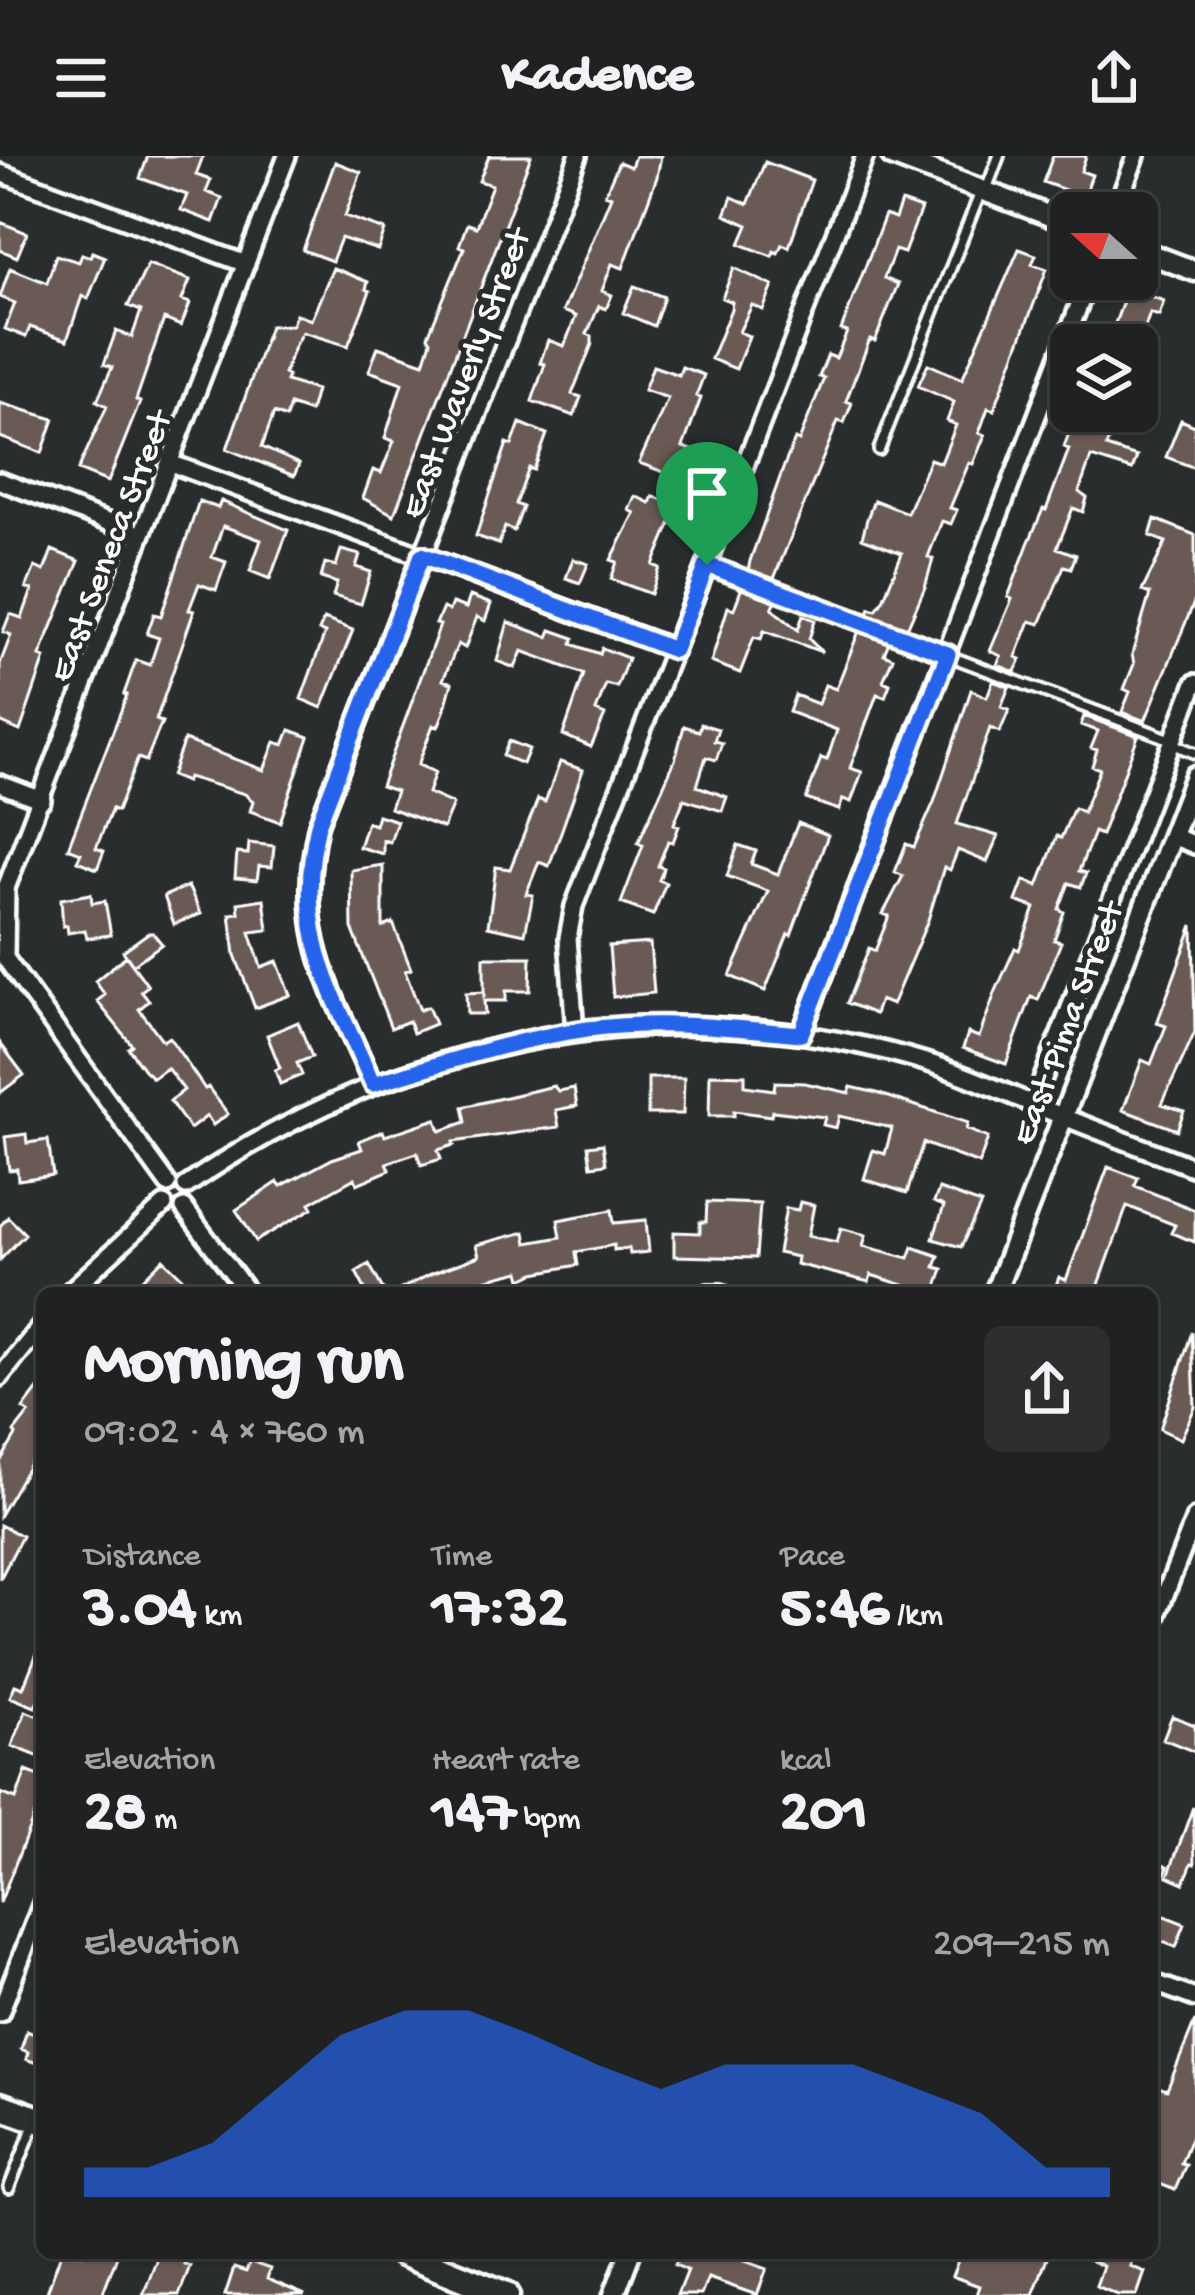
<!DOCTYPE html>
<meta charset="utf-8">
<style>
body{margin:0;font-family:"Gochi Hand",sans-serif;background:#2d2f2f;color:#f1f3f6;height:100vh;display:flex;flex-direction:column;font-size:45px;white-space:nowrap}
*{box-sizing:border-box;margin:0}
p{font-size:39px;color:#a2a4a5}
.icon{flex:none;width:66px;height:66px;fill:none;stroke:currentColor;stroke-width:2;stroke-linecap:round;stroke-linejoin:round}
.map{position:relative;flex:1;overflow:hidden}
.side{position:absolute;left:36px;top:1131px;width:1122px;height:972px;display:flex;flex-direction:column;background:#202222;border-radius:18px;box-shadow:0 3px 9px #0004,0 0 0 3px #3d3f40}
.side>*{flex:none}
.needle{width:78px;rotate:291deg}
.controls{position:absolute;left:1050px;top:36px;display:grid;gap:24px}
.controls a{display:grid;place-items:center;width:108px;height:108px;border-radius:18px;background:#202222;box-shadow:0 3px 9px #0004,0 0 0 3px #3d3f40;font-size:60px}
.pin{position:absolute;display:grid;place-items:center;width:102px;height:102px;color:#fff;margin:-123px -51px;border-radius:50% 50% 50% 0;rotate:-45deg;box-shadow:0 0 12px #0007}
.pin .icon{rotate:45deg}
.round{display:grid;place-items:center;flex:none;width:126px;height:126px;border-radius:18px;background:#2d2f2f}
.head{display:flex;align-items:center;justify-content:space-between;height:204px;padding:0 48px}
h1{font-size:66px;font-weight:700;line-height:90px}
.metrics{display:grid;grid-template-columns:repeat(3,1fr);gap:18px;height:204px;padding:12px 48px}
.metrics div{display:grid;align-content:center}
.metrics b{font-size:60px;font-weight:700}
.metrics small{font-size:33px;font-weight:400}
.metrics p{font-size:33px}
.chart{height:336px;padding:24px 48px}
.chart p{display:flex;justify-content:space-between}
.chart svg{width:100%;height:216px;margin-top:12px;fill:#2563eb;opacity:.7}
header{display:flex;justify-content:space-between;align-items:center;height:156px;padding:0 48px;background:#202222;font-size:54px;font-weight:700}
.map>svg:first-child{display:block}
</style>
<header><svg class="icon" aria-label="menu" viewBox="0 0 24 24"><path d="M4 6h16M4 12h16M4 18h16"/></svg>Kadence<svg class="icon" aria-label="share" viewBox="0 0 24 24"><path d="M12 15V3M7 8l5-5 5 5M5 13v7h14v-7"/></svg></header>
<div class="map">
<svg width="1195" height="2139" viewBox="0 0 1195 2139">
<rect width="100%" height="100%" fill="#2a2d2e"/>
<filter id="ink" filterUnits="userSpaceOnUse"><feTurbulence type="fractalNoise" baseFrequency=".00833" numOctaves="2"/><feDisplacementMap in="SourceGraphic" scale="24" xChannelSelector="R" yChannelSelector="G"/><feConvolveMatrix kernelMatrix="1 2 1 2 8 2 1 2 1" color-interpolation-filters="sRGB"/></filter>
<g filter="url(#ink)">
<path fill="#6b5a54" stroke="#fff" stroke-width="3" d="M148,0H203L196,19L211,24L206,36L222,42L213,66L181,54L187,39L140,22Z
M489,0H531L394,359L363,342L373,314L381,317L394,285L385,282L402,227L369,215L378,191L424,207L431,185L428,180L464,92L459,90L467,68L476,71L492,29L479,25Z
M635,0H661L657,21L623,112L612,108L602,135L612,139L606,153L599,150L587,178L592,180V188L572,238L581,241L574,260L532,245L545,208L540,207L548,184L564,190L576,160L563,155L611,40L605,38L619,6L631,11Z
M1053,0H1086L1081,15L1092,19L1084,41L1043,26Z
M335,6L361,16L345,60L385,74L378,94L341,82L332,105L303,94Z
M765,6L812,24L789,91L782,88L778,97L774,95L772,100L740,88L748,69L725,59L732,41L748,48Z
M901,46L921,53L904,97L895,94L884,122L898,128L875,185L870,183L846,245L852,247L844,267L838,265L773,425L748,415L750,405L784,310L795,283L799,285L824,222L819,221L828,199L836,202L847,176L841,174L885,59L895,63Z
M0,66L27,77L17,101L0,94Z
M1019,93L1036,99L1032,108L1047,113L994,254L988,252L979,277L985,279L973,308L969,307L950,352L957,354L951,368L942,365L928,401L933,403L925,431L906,475L867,460L870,452L876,454L883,444L902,397L862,382L867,363L874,344L907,357L930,303L941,307L956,269L947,265L954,246L918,230L928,208L962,223Z
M92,96L105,101L88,143L82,140L67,184L30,171L26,181L5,173L15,147L0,141L10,112L47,127L56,99L79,106L82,98L90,101Z
M148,108L190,124L182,144L190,147L181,170L164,163L136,244L140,246L108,326L78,314L107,250L97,245L112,211L104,208L116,175L132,181L141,155L128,150Z
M333,112L368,126L366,133L370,135L348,190L302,176L294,191L284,218L288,220L286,225L316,234L310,256L290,249L286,262L274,257L262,291L299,308L294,320L227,293L270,170L292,169L296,158L311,164Z
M734,112L773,130L763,154L752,149L739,176L749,180L736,213L711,203L731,153L732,146L722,142Z
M634,130L664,141L654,170L623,157Z
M1128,132L1164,145L1159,160L1150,157L1139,189H1107Z
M653,210L679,219L682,211L704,219L696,240L701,242L683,291L704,298L693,327L639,307L668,242L644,234Z
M0,247L54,263L42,297L0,281Z
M1077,255H1120L1106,291L1137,301L1132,314L1091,301L1079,336L1087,342L1083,356L1073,352L1057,392L1076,399L1071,412L1064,410L1040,468L1030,465L1016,501L1021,503L1015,516L997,509L1001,500L990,495L1012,443L1008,441L1028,388L1043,353L1046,354L1069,293L1064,291Z
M1181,264L1195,270V312L1166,301Z
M520,267L547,278L534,314L529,312L516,348L523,351L514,375L505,371L499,388L476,380L507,287L512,289Z
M635,340L650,347L653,340L678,350L653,409L660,412L651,438L611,423L617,406L611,404L635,357L629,354Z
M199,345L218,352L221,345L288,374L270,423L250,415L261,384L223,370L212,401L226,406L216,434L199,428L189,454L194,455L156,564L162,566L146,605L138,602L117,655L112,653L96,692L104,695L97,713L77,705L81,697L68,692L127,539L124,538L136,504L150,509L159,482L147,478L154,458L161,460Z
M1155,363L1195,379V444L1145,565L1122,556L1130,536L1124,533L1134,508L1132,498L1150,438L1142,435L1166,386L1150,380Z
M52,394L79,405L40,500L45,502L20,575L0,566V508L11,479L3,476L10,458L22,462L32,434L26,432L35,411L44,415Z
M341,394L360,399L356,411L371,416L361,448L333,440L337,427L321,422L325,407L336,410Z
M573,403L588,408L580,427L566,422Z
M742,431L776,444L772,453L798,474L803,459L815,464L809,483L822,496L764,475L761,483L754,481L740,517L711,506L728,451L734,453Z
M470,440L491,448L485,465L477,461L465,492L458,488L443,524L452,527L444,556L438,571L433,569L418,609L435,616L428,637L453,648L443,672L390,652L396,635L381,630L440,469L436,468L443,452L449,455L452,447L466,452Z
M324,463L353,474L322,552L301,543L325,477L319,475Z
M508,466L548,481L551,474L574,482L572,488L600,498L602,492L628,502L617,531L606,528L596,555L605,559L591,591L563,579L584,518L522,495L515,512L497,505Z
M859,475L889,486L884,498L893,502L883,525L890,528L885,541L877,538L850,612L862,616L851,646L843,643L839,654L806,643L821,602L827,604L837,574L789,556L795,539L818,548L825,529L836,533Z
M993,525L1009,531L1001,551L1009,554L1000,576L990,572L957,668L998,680L987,706L958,694L950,714L944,711L928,764L892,849L880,844L875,858L847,847L869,792L875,795L889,760L883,758L903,720L895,716L906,688L914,691L934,646L971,534L987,541Z
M1084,560L1138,580L1101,679L1094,676L1079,715L1086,717L1081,731L1069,727L1059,753L1064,756L1054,784L1061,786L1038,844L1031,841L1006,908L963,892L968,877L979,881L995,837L1015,792L1019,794L1035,752L1016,745L1024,724L1038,730L1057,680L1061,682L1074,652L1083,656L1100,613L1092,610L1097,594L1091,592L1098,575L1081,569Z
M701,568L718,573L714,585L722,587L716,604L706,601L697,630L727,641L722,655L684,643L674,668L679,670L673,686L668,685L658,710L664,712L659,724L666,727L653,759L621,747L643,689L638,687L675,604L684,570L699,575Z
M290,574L309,581L280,666L250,655L253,645L245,638L188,621L186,626L171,620L184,584L264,614L275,586L284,589Z
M509,585L529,593L523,608L503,600Z
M560,606L583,614L549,710L539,706L526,738L533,739L525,778L488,770L496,711L510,713L538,643L545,646Z
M378,659L397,665L390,686L383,684V698L359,691L367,666L375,669Z
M798,667L828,679L791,779L788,778L765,835L730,820L768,735L727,720L738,689L756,695L751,708L778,718Z
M249,687L274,690L272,711L259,710L257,724L235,722L237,697L248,698Z
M383,709V771L393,767L411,813L405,815L420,854L428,851L435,868L413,877L409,865L391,872L352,772L351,714Z
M188,730L201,758L174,768L164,740Z
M91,738L92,747L105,745L111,779L87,782L85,774L68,777L67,769L63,770L61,743Z
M264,743L268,774L250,776L261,811L277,805L290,839L255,852L235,799L230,758L239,757L238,747Z
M1193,769L1195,876L1162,948L1184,955L1177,974L1123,954L1142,904L1151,908L1166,870L1157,867Z
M148,777H153L162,788L133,809L123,795Z
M650,787L654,837L613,841L609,790Z
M126,800L148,830L141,835L149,845L139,853L163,885L169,881L205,933L208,931L228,958L213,969L207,960L190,973L170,945L184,934L167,912L153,922L144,914L128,892L132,889L97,845L105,839L95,825Z
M484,801H531L530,835H506V845H484L485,858H467L466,837L484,836V842Z
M298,866L312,901L297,907L302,919L280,928L275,914L280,912L267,879Z
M0,887L24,919L0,937Z
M710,918L745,919V930L774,934L775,926L805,927L849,937L851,931L877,937L968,967L966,973L988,982L979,1008L923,987L907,1037L864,1023L873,994L885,998L892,972L839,960L836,972L823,969L825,961L772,955L771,960L734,955V960H709Z
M648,922H684L683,958H648Z
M554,930L558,935L574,932L577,950L556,954L559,971L453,986L454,989L438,994L441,1003L421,1009L417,997L387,1007L390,1014L357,1028L355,1022L310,1047L313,1052L256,1085L236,1054L278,1026L281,1030L332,1003L362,993L359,985L383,975L385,980L436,963L440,975L466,966L463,951Z
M26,978L27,987L48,984L53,1019L18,1024L17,1013L9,1014L5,981Z
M603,988L606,1008L591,1010L588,990Z
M1108,1011L1138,1022L1135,1030L1195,1054V1086L1171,1077L1175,1069L1127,1050L1096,1137H1053L1059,1121L1066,1124Z
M939,1033L981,1048L961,1091L933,1083L944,1050L934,1046Z
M707,1046L760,1048L756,1102L674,1100V1076L700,1077V1066H706Z
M800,1046L814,1049L808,1080L837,1086L841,1072L866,1079L863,1090L909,1102L913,1091L939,1100L935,1111L943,1113L935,1137H912L913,1132L871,1119L869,1126L796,1108L797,1101L778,1097L786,1052L798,1054Z
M612,1054L614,1067L646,1064L649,1096L630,1098L629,1092L614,1094V1089L576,1096L578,1109L535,1117L522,1123L520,1115L471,1127L474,1137H393L433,1117L479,1100L476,1089L525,1076L527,1087L561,1081L558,1064Z
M8,1061L25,1078L0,1104V1070Z
M163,1103L190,1129L182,1137H143L136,1130Z
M369,1108L385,1137H367L356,1116Z
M1192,1176L1195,1251L1181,1283L1160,1273Z
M42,1228V1287L0,1359V1306L16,1279L14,1276L29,1257L23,1253Z
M0,1369L22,1380L0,1423Z
M41,1487L42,1533L35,1551L10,1541L15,1529L23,1532Z
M26,1555L42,1562V1602L12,1590Z
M1172,1560L1195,1569V1596L1163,1583Z
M26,1615L42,1621V1651L39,1659L35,1657L0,1747V1637L16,1643Z
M1193,1651L1195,1708L1192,1707L1184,1727L1168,1720Z
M1152,1704L1168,1710L1153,1747H1152Z
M1152,1755L1185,1768L1176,1791L1152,1782Z
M40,1862L42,1863V1909L26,1903L28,1896L21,1893L27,1875L34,1878Z
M1195,1865V1983L1191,1982L1181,2007L1186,2008L1175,2034L1152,2025V1929L1167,1934Z
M61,2097H118L102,2139H46Z
M159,2097L186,2102L184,2108L190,2110L179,2139H143Z
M680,2097H723L767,2113L757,2139L708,2122L701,2139H677L687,2114L675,2109Z
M961,2097H1049L1033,2139H976L979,2130L952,2120Z
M1073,2097H1135L1130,2110L1145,2116L1137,2139H1118L1096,2130L1103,2110Z
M250,2106L270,2113L267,2123L305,2139H225L234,2112L246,2116Z"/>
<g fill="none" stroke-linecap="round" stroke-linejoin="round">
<defs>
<path id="service" d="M987,32L999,0
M879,294L981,35
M708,409L1172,584
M1173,588L1195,597
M9,2032L35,1966"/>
<path id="minor" d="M0,17L246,108
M1114,57L1136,0
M170,307L674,493
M0,325L141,379
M0,628L42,644
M1172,680L1195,689
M5,802L6,732L287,0
M5,802L168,1028
M575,876L568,782L574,750L865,0
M801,878L1089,123
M373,929C331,832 293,779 318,669L578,0
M1033,948L1195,527
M186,1030C404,878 677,828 932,908C969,920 1006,937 1042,952C1093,973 1144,992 1195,1012
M184,1052L248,1137
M68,1137L164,1049
M708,1137H721
M0,1221L42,1169
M1152,1472L1195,1362
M1152,1826L1195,1842
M0,1857L42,1747"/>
<path id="tertiary" d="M892,0L1071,68
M1137,93L1195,115
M995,1137L1195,620
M614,2139L630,2097"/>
<path id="primary" d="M0,1950L42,1965
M402,2097L506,2139"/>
</defs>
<use href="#service" stroke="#fff" stroke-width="16"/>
<use href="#minor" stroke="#fff" stroke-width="24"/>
<use href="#tertiary" stroke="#fff" stroke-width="27"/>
<use href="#primary" stroke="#fff" stroke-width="33"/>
<use href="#service" stroke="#2a2d2e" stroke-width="8"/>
<use href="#minor" stroke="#2a2d2e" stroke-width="15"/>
<use href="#tertiary" stroke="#2a2d2e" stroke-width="18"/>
<use href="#primary" stroke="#2a2d2e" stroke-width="24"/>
</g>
</g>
<g fill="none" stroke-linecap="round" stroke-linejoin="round" filter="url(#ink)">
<defs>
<path id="route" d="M422,399L674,494L707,409L948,498L801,878C730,871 659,864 588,873C515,883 444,907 373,928C331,832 293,778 318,669Z"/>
</defs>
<use href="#route" stroke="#fff" stroke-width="24"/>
<use href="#route" stroke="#2563eb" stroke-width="15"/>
</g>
<g text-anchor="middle" stroke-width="10" stroke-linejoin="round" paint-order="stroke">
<g font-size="36" fill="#fff" stroke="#2a2d2e">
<text transform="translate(462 216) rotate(-69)" y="13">East Waverly Street</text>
<text transform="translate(107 389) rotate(-69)" y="13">East Seneca Street</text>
<text transform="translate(1064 866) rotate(-69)" y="13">East Pima Street</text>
</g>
</g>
</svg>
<div class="controls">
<a><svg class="needle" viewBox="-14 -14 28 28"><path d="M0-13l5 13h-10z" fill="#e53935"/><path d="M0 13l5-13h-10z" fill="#a2a4a5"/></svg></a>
<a><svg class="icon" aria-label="layers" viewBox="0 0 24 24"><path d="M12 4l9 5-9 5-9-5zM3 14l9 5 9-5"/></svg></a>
</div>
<div class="pin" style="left:707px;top:409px;background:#1e9e55"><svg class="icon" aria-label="arrive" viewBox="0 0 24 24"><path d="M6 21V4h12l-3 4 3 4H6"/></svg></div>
<section class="side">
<div class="head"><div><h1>Morning run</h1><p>09:02 · 4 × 760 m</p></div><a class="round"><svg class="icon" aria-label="share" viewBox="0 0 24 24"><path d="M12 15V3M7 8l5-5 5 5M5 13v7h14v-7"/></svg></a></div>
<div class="metrics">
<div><p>Distance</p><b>3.04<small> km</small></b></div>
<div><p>Time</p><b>17:32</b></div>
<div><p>Pace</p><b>5:46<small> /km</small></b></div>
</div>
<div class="metrics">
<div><p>Elevation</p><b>28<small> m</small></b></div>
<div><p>Heart rate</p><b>147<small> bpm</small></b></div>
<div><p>kcal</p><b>201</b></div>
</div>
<div class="chart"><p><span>Elevation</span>209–215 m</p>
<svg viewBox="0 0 160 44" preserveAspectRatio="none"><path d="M0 44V38L10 38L20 33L30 22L40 11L50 6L60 6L70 11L80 17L90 22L100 17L110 17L120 17L130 22L140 27L150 38L160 38V44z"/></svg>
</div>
</section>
</div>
